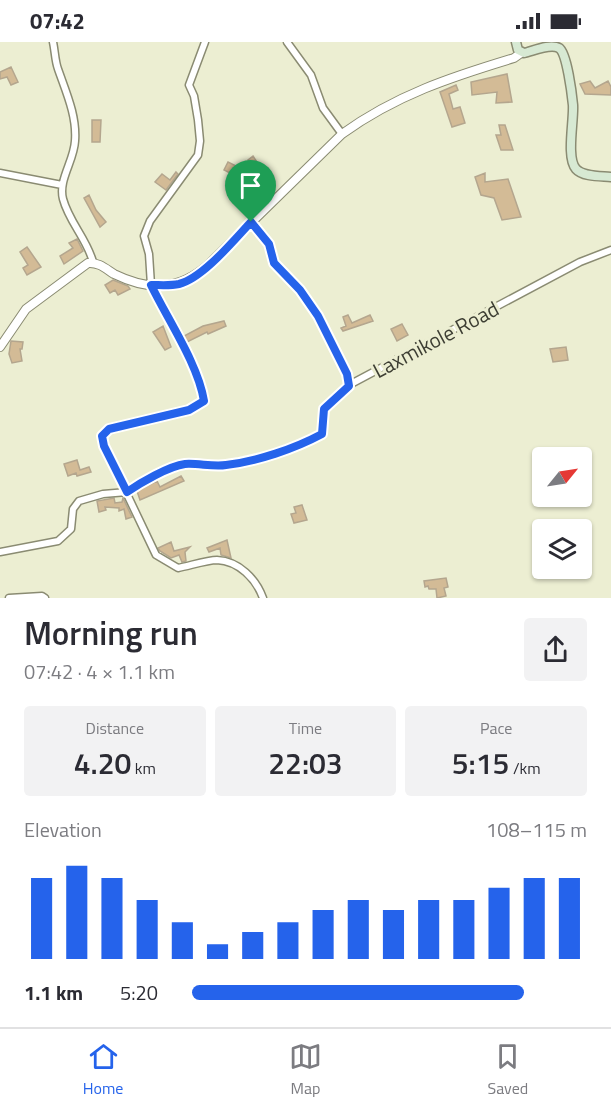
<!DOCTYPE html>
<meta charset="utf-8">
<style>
body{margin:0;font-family:"Titillium Web",sans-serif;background:#f2f2f3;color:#2b2b33;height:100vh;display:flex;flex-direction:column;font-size:22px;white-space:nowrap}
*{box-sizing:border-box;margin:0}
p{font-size:20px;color:#7c7c81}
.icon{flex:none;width:33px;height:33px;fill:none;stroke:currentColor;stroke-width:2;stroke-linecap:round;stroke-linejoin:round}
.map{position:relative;height:556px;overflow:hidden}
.sheet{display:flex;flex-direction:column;background:#fff;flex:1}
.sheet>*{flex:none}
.needle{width:39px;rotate:60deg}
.buttons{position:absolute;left:532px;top:405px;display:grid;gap:12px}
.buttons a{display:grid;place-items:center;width:60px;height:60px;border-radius:6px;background:#fff;box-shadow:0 2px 4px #0004;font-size:30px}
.pin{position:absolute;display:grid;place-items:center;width:51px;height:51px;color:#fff;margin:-62px -26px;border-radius:50% 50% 50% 0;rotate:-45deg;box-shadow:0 0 6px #0007}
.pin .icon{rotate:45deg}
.round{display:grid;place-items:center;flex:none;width:63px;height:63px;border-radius:6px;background:#f2f2f3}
.overview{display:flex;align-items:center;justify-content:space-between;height:102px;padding:0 24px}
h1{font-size:33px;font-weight:600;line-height:45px}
.metrics{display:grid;grid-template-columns:repeat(3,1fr);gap:9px;height:102px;padding:6px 24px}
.metrics div{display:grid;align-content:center;border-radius:6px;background:#f2f2f3;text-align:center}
.metrics b{font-size:30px;font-weight:600}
.metrics small{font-size:16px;font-weight:400}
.metrics p{font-size:16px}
.chart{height:168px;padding:12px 24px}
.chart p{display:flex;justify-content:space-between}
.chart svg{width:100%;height:108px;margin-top:6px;stroke:#2563eb;stroke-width:6}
ul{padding:0 24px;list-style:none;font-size:20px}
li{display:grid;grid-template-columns:96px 72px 1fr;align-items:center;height:45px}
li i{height:15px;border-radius:8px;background:#2563eb}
.status{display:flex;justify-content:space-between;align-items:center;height:42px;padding:0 30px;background:#fff;direction:ltr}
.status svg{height:16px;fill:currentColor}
.tabs{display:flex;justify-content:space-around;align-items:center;height:84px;border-top:2px solid #e1e1e2;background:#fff;font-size:16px;color:#7c7c81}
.tabs a{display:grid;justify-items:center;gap:3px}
.tabs .current{color:#2563eb}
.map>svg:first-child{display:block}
</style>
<div class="status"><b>07:42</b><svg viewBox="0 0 49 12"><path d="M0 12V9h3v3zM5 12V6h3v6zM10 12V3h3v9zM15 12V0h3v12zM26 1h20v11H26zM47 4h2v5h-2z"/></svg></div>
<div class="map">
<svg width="611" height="556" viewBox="0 0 611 556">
<rect width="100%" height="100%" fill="#eceed2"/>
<path fill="#d3bb96" stroke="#b4a68e" stroke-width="1.5" d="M11,25L18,40L11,43L7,35L0,37V30Z
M507,32L512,60L496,61L497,50L472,53L471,40Z
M590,39L595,46L608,39L611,45V53L585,52L580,42Z
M456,43L458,48L449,52L453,67L460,65L465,81L452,85L440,50Z
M92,78H101L100,100H92Z
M499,83H505L513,108H501L496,93H501Z
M253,114L261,126L248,134L252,139L246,143L248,147L239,153L235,147L239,144L237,141L242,137L224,128L228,120L242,127L250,122L248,118Z
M176,130L178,132L166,148L155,140L162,132L170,138Z
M485,131V140L508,137L521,175L502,178L494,156L481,153L475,135Z
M89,153L96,168L106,180L100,185L84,156Z
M77,197L83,209L64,222L60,214L73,206L69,201Z
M27,205L41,225L27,233L23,226L28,223L20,210Z
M113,238L128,244L130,247L118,253L115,248L110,251L105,243Z
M348,273L352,281L370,273L373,279L343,289L341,286L346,284L343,275Z
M224,279L226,284L208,292L207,290L187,300L184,294L203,284Z
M402,282L408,293L397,299L391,287Z
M163,284L171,305L165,308L153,290Z
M11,299L23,300L22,307H20L22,319L12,321L9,312Z
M566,305L568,318L553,320L550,307Z
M77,418L80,428L89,425L91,430L77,434L76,431L68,434L64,422Z
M181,434L184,439L140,458L137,449L144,445L157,439L160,445Z
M114,456L115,461L122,460L123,456L132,475L126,477L124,467L119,469V466L105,465L106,468L99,470L97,459Z
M302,463L307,478L294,481L291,472L296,471L294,465Z
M227,498L231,516L221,513L220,506L209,510L207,506Z
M171,500L174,509L190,505L185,510L186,519L182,520L179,513L171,516L160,509L158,506Z
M446,536L448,545L444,546L446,554L437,556L436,547H429L428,544L425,545L424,539Z"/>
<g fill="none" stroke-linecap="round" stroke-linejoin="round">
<defs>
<path id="minor" d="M53,0C55,9 55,19 58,27C66,50 77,74 75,99C74,119 58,138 63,157C69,180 87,197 93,220
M205,0L189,43L194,54L198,78L200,99L198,113L150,179L144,194L149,212L151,243L189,316L202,347L204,359L189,368L109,387L102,394L104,404L156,513L178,526C189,524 207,518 217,518C239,519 256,537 263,556
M287,0L311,33L323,66L342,92
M0,131L62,143
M251,180L269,203L275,221L300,248L317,274L347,332L349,343
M0,510L58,499L71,487L73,467L79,459L103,452L127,450L141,440L182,422L226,423L266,414L307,400L322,392L324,367L349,343L580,220L611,208
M9,556L42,554L45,556"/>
<path id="tertiary" d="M0,305L26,267L88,221C99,220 106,227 114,232C149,249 178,249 208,223L342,92C396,53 451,35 514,16L521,11"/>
<path id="secondary" d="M516,0L518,8L524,11C533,9 550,1 559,6C567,11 572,53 573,63C574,79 566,116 576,127C583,135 601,134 611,135"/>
</defs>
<use href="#minor" stroke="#8a8b72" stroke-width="9"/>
<use href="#tertiary" stroke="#8a8b72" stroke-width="10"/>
<use href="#secondary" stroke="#8a8b72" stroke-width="11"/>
<use href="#minor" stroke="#fff" stroke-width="6"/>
<use href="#tertiary" stroke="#fff" stroke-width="8"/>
<use href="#secondary" stroke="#d7e9d3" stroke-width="8"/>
</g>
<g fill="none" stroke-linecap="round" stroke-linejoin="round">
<defs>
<path id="route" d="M251,180L269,202L274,221L300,248L318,274L347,332L349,344L324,367L322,392C294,407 258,419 226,423C213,425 198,421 185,422C169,424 140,441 127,450L104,404L102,394L109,387L189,368L204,359C198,322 168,278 151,243C160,243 170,244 179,242C203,236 234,198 251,180Z"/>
</defs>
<use href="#route" stroke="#fff" stroke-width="12"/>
<use href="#route" stroke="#2563eb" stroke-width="8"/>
</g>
<g text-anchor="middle" stroke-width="6" stroke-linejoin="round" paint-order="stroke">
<g font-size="21" fill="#3d3e33" stroke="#eceed2">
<text transform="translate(436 298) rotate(-28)" y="7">Laxmikole Road</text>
</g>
</g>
</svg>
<div class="buttons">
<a><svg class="needle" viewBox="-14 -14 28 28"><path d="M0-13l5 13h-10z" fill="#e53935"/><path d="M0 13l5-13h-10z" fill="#7c7c81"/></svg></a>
<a><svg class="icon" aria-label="layers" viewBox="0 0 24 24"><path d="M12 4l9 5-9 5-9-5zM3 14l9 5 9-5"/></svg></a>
</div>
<div class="pin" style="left:251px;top:180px;background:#1e9e55"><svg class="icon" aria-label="arrive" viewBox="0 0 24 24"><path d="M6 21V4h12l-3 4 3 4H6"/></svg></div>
</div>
<section class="sheet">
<div class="overview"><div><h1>Morning run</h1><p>07:42 · 4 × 1.1 km</p></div><a class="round"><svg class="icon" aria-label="share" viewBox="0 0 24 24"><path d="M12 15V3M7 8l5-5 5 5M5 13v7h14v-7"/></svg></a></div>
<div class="metrics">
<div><p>Distance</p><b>4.20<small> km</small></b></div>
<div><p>Time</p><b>22:03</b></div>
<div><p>Pace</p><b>5:15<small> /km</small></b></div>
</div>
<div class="chart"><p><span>Elevation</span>108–115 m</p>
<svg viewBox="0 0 160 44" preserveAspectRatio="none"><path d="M5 44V11M15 44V6M25 44V11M35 44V20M45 44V29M55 44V38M65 44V33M75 44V29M85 44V24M95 44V20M105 44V24M115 44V20M125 44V20M135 44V15M145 44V11M155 44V11"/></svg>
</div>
<ul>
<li><b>1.1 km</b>5:20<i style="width:84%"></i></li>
</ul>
</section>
<nav class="tabs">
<a class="current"><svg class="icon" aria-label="home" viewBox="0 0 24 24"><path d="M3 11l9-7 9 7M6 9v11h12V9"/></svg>Home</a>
<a><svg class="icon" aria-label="map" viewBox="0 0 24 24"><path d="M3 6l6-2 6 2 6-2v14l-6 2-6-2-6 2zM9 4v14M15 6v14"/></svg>Map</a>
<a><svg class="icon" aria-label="saved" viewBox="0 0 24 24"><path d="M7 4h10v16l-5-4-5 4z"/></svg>Saved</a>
</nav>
